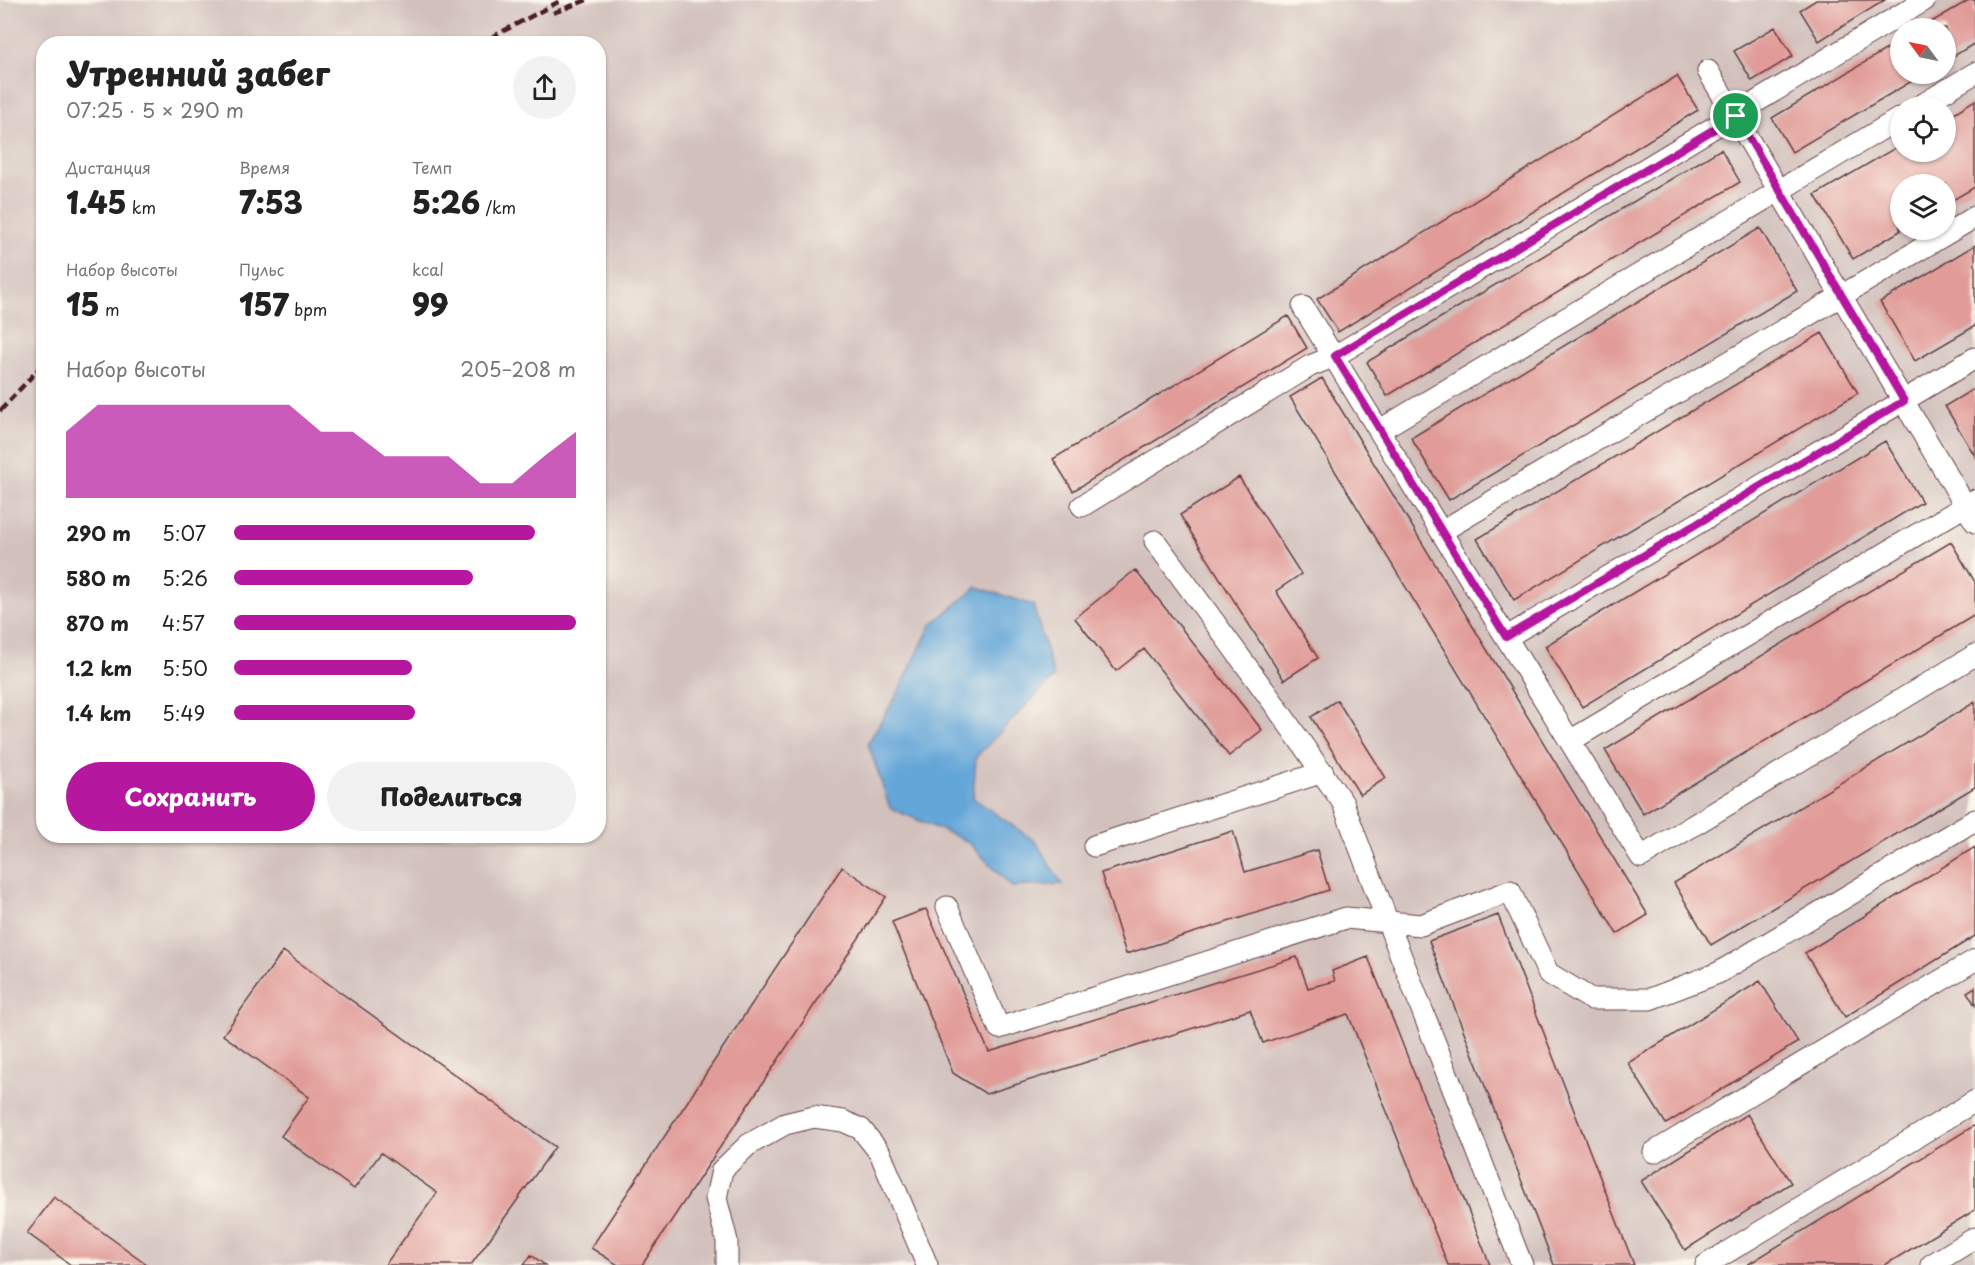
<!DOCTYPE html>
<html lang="ru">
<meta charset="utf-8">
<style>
body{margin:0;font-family:"Playpen Sans",sans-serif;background:#f2f2f2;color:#222;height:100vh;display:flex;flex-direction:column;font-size:22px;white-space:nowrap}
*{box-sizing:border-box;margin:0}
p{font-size:20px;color:#767676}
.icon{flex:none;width:33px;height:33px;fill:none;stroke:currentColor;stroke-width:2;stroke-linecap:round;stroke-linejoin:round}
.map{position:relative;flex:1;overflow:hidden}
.side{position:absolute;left:36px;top:36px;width:570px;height:807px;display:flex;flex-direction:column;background:#fff;border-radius:24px;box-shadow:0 2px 4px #0004}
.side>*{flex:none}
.needle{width:39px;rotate:303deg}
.buttons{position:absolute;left:1890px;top:18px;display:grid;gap:12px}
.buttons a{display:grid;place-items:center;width:66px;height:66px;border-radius:50%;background:#fff;box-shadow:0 2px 4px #0004;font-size:30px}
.pin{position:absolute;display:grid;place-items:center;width:51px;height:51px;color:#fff;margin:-26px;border:3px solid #fff;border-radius:50%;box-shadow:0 2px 6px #0007}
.round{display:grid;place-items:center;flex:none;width:63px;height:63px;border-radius:32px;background:#f2f2f2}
.overview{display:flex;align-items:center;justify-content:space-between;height:102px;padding:0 30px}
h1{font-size:33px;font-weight:800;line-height:45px}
.stats{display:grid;grid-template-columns:repeat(3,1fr);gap:9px;height:102px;padding:6px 30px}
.stats div{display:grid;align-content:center}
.stats b{font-size:30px;font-weight:800}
.stats small{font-size:16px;font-weight:400}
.stats p{font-size:16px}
.chart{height:168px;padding:12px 30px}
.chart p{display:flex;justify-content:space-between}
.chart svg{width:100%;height:108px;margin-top:6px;fill:#b5179e;opacity:.7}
.cta{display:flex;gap:12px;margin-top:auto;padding:12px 30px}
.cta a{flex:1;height:69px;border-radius:36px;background:#b5179e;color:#fff;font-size:24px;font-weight:800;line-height:69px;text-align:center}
.cta a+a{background:#f2f2f2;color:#222}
ul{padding:0 30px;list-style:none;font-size:20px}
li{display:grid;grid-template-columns:96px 72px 1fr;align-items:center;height:45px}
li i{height:15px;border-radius:8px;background:#b5179e}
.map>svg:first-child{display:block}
</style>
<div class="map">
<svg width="1975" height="1265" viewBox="0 0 1975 1265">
<rect width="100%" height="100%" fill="#fbf7ec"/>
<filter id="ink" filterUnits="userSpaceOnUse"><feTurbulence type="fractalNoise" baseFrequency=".0167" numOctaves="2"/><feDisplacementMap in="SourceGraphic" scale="12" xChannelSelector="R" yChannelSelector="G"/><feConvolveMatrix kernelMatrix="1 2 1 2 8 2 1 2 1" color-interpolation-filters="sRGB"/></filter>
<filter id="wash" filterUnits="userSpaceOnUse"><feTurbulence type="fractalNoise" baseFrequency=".008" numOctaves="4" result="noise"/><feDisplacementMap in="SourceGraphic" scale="24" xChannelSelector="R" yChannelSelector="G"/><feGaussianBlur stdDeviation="1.35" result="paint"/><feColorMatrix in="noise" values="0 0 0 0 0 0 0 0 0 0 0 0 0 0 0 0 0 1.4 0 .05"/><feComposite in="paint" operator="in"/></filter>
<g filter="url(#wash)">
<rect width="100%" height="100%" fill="#f7ebd7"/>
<path fill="#d1c0bc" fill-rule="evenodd" d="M0,0H1975V1265H0ZM1900,28H1946V74H1900ZM44,44H598V836H44ZM1900,106H1946V152H1900ZM1900,184H1946V230H1900Z"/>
<path fill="#63a6d8" stroke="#566282" stroke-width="1.5" d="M977,587L1033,605L1054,677L976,757L973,798L1036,842L1062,884L1012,887L967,841L890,808L868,743L899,691L931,625Z"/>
<g id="blocks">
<path fill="#e19c99" d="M1816,0H1885L1819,41L1800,10Z
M1969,0H1975V43L1946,61V28H1921Z
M1775,27L1793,56L1752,81L1734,51Z
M1900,41V74H1924L1792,152L1772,118Z
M1677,76L1698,110L1338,332L1317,299Z
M1975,100V187L1946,204V184H1900V231L1853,259L1815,195L1900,145V152H1946V118Z
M1721,149L1740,182L1387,396L1367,362Z
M1760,228L1797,291L1449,500L1411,438Z
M1975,245V326L1915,361L1880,302Z
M1288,316L1307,348L1073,491L1053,459Z
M1822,333L1858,393L1514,600L1477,539Z
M1322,378L1648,915L1617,934L1290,397Z
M1975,388V456L1945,406Z
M1885,441L1922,502L1582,707L1545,646Z
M1239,477L1301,574L1276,591L1318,658L1284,680L1180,515Z
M1951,542L1975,582V615L1643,814L1605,750Z
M1135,570L1262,730L1229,756L1144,649L1116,671L1075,618Z
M1337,700L1386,778L1360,795L1311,717Z
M1975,702V787L1711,945L1674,883Z
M1233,831L1245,872L1317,850L1329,890L1126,954L1101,873Z
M1975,847V936L1845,1017L1805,953Z
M842,867L886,897L642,1265H618L591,1248Z
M926,909L989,1052L1297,957L1308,988L1335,981L1332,971L1368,957L1490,1265H1448L1348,1014L1263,1043L1250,1010L986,1094L953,1073L892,922Z
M1498,915L1634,1265H1554L1429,941Z
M283,951L555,1147L471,1265H385L437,1193L381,1153L354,1189L281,1136L309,1097L223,1035Z
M1760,981L1798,1042L1666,1124L1628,1063Z
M1975,987V1005L1967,992Z
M1747,1114L1791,1183L1685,1250L1641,1181Z
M1975,1125V1210L1885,1265H1747Z
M54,1197L148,1265H71L27,1233Z
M531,1255L545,1265H524Z"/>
</g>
</g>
<g filter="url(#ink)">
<use href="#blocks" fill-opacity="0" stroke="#643e45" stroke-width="1.5"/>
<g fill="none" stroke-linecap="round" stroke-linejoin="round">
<defs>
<path id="lane" d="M1708,71L1975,522
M1920,106L1975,73
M1303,307L1641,857L1975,655
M1380,430L1900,118
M1082,506L1310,366L1335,356L1925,0
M1442,531L1975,217
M1155,541L1275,705L1343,803L1388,923L1522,1265
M1507,637L1975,358
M1570,741L1975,500
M1094,846L1323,772
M947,907L999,1028L1346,918L1421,925L1510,891L1548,973L1591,999H1650L1718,973L1975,820
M1654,1152L1975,960
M727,1265V1241L716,1198L722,1170L748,1145L785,1124L814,1117L843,1121L861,1129L880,1153L927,1265
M1706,1265L1975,1101
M1931,1265L1975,1238"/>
</defs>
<use href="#lane" stroke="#643e45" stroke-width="23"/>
<use href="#lane" stroke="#fff" stroke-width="21"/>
<path stroke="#4a1f2b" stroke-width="4.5" stroke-dasharray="9 4.5" stroke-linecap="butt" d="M553,13L587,0
M479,44L562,0
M0,411L44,363"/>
</g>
</g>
<g fill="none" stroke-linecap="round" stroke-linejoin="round" filter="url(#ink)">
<defs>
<path id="route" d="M1736,116L1904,401L1506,637L1335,356Z"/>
</defs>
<use href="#route" stroke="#fff" stroke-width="12"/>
<use href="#route" stroke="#b5179e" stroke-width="8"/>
</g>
</svg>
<div class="buttons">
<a><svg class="needle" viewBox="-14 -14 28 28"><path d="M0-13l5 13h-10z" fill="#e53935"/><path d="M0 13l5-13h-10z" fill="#767676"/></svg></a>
<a><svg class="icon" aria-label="locate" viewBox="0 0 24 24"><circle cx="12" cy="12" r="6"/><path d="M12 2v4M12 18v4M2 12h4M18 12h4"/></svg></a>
<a><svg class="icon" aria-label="layers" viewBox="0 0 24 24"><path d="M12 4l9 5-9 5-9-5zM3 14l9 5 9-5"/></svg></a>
</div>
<div class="pin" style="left:1736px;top:116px;background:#1e9e55"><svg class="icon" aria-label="arrive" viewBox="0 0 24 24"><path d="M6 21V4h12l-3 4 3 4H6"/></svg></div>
<section class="side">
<div class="overview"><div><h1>Утренний забег</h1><p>07:25 · 5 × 290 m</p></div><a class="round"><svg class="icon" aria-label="share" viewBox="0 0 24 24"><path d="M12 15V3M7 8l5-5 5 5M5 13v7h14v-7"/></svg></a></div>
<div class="stats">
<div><p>Дистанция</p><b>1.45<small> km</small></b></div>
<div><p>Время</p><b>7:53</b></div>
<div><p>Темп</p><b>5:26<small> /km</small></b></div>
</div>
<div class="stats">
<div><p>Набор высоты</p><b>15<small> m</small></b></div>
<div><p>Пульс</p><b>157<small> bpm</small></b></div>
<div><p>kcal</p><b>99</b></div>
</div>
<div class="chart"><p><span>Набор высоты</span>205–208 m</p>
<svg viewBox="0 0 160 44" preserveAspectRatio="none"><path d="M0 44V17L10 6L20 6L30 6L40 6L50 6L60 6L70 6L80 17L90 17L100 27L110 27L120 27L130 38L140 38L150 27L160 17V44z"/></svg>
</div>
<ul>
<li><b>290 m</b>5:07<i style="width:88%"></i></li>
<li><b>580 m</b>5:26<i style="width:70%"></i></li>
<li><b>870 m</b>4:57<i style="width:100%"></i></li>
<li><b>1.2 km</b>5:50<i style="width:52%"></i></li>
<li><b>1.4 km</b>5:49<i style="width:53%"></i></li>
</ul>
<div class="cta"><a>Сохранить</a><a>Поделиться</a></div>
</section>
</div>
